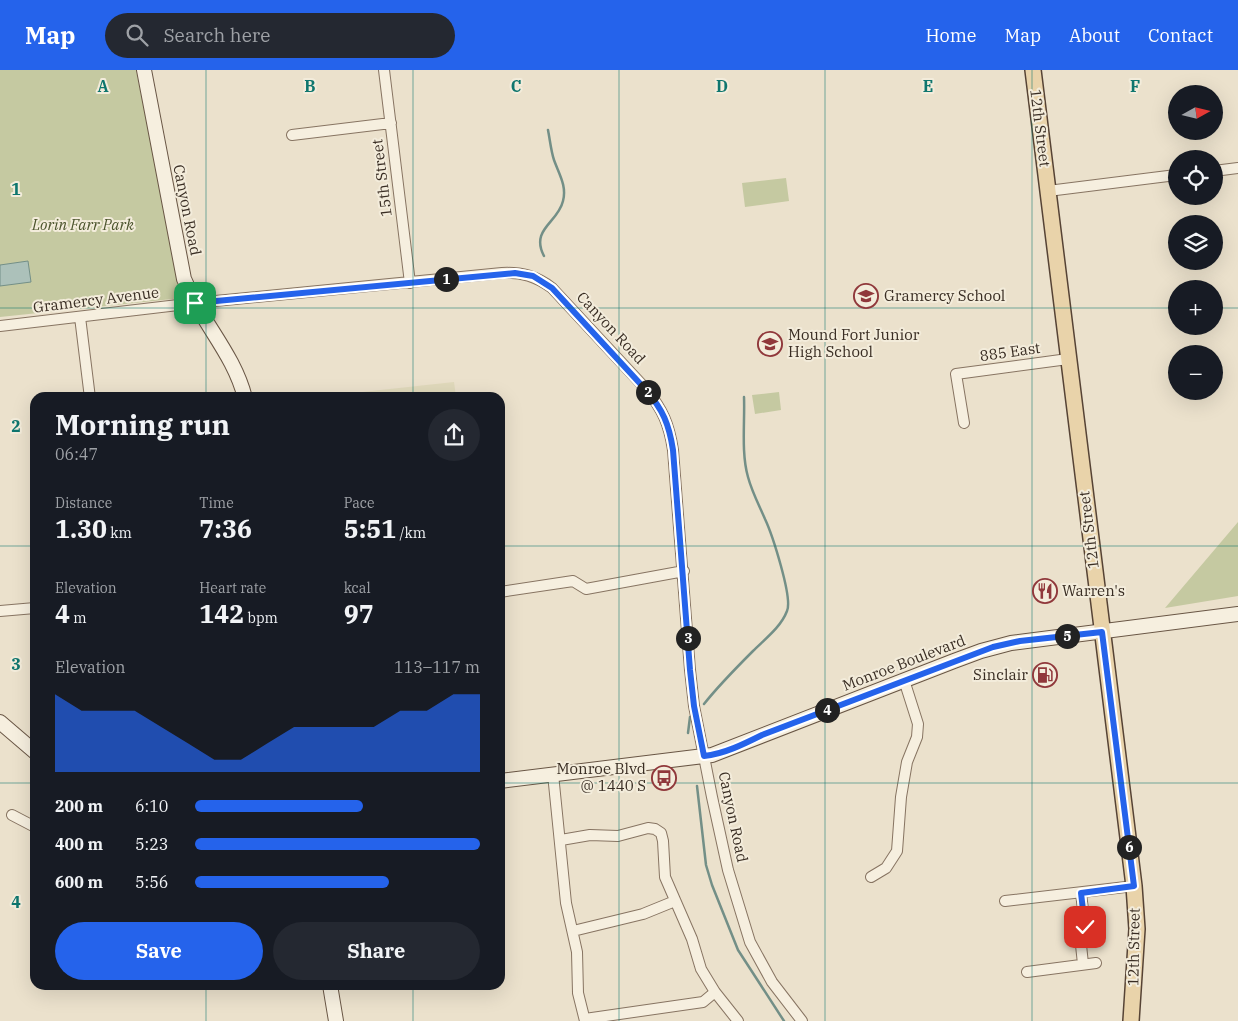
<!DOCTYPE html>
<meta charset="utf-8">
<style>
body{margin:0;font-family:"IBM Plex Serif",serif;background:#242831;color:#f1f3f6;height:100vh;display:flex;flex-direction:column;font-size:19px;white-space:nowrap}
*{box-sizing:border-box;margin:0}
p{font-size:16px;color:#9ea1a6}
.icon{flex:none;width:28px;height:28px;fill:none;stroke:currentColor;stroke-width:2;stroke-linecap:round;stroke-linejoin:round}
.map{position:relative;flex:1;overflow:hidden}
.sheet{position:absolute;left:30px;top:322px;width:475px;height:598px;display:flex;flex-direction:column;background:#171b24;border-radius:15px;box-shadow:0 5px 20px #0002}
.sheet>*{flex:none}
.needle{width:32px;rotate:82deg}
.controls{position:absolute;left:1168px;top:15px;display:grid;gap:10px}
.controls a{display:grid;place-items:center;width:55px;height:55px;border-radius:50%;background:#171b24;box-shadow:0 5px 20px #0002;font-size:25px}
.pin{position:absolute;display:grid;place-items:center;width:42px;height:42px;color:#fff;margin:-21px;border-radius:10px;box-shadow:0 2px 8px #0006}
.km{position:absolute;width:25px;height:25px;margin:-12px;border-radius:50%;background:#222;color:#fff;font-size:14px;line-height:25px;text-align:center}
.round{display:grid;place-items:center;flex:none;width:52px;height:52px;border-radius:26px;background:#242831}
.overview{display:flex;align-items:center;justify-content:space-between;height:85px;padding:0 25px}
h1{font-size:28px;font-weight:700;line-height:38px}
.figures{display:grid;grid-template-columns:repeat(3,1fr);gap:8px;height:85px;padding:5px 25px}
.figures div{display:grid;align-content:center}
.figures b{font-size:25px;font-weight:700}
.figures small{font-size:14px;font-weight:400}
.figures p{font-size:14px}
.chart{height:140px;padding:10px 25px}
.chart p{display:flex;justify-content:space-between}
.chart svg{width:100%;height:90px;margin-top:5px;fill:#2563eb;opacity:.7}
.cta{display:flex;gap:10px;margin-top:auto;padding:10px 25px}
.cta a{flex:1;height:58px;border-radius:30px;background:#2563eb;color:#fff;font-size:20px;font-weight:700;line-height:58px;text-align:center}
.cta a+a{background:#242831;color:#f1f3f6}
ul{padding:0 25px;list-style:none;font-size:16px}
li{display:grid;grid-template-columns:80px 60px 1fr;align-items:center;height:38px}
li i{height:12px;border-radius:6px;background:#2563eb}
header{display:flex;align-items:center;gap:30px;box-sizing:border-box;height:70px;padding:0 25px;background:#2563eb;color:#fff}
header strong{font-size:24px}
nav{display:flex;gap:28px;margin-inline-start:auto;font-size:18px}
.search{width:350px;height:45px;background:#242831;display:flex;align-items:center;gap:12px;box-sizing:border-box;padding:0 18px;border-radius:28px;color:#9ea1a6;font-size:19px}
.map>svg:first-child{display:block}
</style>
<header>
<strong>Map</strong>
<div class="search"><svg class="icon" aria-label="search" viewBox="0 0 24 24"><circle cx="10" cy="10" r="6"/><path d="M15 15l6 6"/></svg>Search here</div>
<nav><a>Home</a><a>Map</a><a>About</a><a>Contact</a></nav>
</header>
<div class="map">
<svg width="1238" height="951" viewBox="0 0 1238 951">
<rect width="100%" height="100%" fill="#ebe1cc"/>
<path fill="#e0d9bb" d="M454,312L456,327H354L353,323Z"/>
<path fill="#c5c9a1" d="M0,0H136L182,228L0,247Z
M786,108L789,131L745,137L742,113Z
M779,322L781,340L755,344L752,325Z
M1238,452V526L1165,538Z"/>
<path fill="#acc1ba" stroke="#738f87" d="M28,191L31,212L0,216V195Z"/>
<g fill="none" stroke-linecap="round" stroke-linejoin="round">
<path stroke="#738f87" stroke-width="2.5" d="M544,186C530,159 558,153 563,131C567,116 559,104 554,90C551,81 550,70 548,60
M704,634C719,615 736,598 753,581C765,569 781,557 787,541C793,528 772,464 765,449C759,435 752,422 748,407C741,383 745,351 744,327
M688,663L690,647
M697,716L706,795L712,815L738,880L784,951"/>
<defs>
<path id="street" d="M384,0L410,213
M292,65L391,53
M1214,101L1238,98
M1048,121L1176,105
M80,247L90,328
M0,256L195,233L502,203C522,202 536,206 552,218L646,319C663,340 669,354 673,380L690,600L694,636L712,727L728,800L750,872L772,912L802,951
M964,353L956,304L1068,289
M500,522L573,511L586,519L684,501
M0,541L35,538
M553,704L566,833L577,882L578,923L585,951
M12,745L35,757
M561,770L590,765L618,766L648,758L655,759L661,763L663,771L665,807L692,869L701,899L715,922L738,951
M871,807L886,798L897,781L901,727L907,692L917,667L918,654L904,610
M1081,823L1085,857L1081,875L1083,894
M1005,831L1134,816
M573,861L643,844L675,831
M1027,902L1096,893
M585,949L703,932L715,922"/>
<path id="secondary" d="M144,0L184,209C188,217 191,226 196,234C213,265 236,292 245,328
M0,652L35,682
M500,711L712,685L954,591L981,581L1011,573L1238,544
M330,915L336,951"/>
<path id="primary" d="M1033,0L1134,816L1137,859L1131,951"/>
</defs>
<use href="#street" stroke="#877462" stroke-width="12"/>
<use href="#secondary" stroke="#695645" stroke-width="16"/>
<use href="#primary" stroke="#564335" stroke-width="18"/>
<use href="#street" stroke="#f6efdf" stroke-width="10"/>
<use href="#secondary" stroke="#f6efdf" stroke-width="14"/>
<use href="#primary" stroke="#e9d3aa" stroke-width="15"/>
</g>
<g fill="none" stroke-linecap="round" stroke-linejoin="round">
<defs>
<path id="route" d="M195,233L515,203L533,206L552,218L646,320C663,340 669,354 673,380L690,600L694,636L704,686C724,684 744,674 762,665L993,577L1020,571L1102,562L1134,816L1081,823L1085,857"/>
</defs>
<use href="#route" stroke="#fff" stroke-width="10"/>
<use href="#route" stroke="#2563eb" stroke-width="6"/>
</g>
<path fill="none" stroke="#0f766e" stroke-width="1" stroke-opacity="0.55" d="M206,0V328M413,0V328M619,0V951M825,0V951M1032,0V951M0,238H1176M1214,238H1238M0,476H35M500,476H1238M0,713H35M500,713H1238M206,915V951M413,915V951"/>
<defs>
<symbol id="school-ring" viewBox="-11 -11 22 22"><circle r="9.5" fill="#f3ecdb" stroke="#90383b" stroke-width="1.5"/><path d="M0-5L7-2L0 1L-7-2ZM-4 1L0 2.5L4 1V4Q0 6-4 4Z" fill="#90383b"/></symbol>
<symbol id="restaurant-ring" viewBox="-11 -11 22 22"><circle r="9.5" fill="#f3ecdb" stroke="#90383b" stroke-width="1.5"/><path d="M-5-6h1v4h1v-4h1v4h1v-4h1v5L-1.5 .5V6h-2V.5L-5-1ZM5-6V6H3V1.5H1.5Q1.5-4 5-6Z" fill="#90383b"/></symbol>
<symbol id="fuel-ring" viewBox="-11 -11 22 22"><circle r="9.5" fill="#f3ecdb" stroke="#90383b" stroke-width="1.5"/><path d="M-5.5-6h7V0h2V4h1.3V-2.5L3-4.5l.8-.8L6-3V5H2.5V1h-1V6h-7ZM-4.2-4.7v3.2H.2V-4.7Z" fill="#90383b"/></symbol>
<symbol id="bus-ring" viewBox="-11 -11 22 22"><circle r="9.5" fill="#f3ecdb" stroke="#90383b" stroke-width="1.5"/><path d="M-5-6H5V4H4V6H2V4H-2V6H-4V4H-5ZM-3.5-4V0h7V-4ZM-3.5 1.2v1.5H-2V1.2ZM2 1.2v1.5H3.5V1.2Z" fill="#90383b"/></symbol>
</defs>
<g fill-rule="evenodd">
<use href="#school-ring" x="852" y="212" width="28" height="28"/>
<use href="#school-ring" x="756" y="260" width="28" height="28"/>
<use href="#restaurant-ring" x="1031" y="507" width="28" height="28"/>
<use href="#fuel-ring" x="1031" y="591" width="28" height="28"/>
<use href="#bus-ring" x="650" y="694" width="28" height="28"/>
</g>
<g text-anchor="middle" stroke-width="4" stroke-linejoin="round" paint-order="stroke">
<g font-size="15" fill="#392d23" stroke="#f3ecdb">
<text transform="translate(1040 58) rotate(83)" y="5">12th Street</text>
<text transform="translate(382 108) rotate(-97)" y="5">15th Street</text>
<text transform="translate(187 140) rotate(79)" y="5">Canyon Road</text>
<text transform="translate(96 230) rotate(-7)" y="5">Gramercy Avenue</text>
<text transform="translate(611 258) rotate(47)" y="5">Canyon Road</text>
<text transform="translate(1010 282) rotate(-8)" y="5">885 East</text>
<text transform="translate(1089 460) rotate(-97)" y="5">12th Street</text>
<text transform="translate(904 593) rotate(-21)" y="5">Monroe Boulevard</text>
<text transform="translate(733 747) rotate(78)" y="5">Canyon Road</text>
<text transform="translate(1134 877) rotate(-89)" y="5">12th Street</text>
</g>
<g font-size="15" font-style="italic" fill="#4b542c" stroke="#f3ecdb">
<text x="83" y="160">Lorin Farr Park</text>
</g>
<g font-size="15" fill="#392d23" stroke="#f3ecdb" text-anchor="start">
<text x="884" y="231">Gramercy School</text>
<text x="788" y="270">Mound Fort Junior<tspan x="788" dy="17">High School</tspan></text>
<text x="1062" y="526">Warren's</text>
<text x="1028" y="610" text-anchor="end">Sinclair</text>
<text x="646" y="704" text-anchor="end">Monroe Blvd<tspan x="646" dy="17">@ 1440 S</tspan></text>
</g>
</g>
<g font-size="16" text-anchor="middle" font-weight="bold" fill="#0f766e" stroke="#f3ecdb" stroke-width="4" stroke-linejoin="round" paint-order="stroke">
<text x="103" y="22">A</text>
<text x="310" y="22">B</text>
<text x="516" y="22">C</text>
<text x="722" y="22">D</text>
<text x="928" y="22">E</text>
<text x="1135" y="22">F</text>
<text x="16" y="125">1</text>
<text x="16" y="362">2</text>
<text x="16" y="600">3</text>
<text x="16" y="838">4</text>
</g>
</svg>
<div class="controls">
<a><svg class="needle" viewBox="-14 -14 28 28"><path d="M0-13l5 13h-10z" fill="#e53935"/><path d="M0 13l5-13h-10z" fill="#9ea1a6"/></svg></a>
<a><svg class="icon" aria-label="locate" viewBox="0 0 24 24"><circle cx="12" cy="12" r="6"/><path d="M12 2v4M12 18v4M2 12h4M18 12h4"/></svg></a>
<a><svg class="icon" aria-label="layers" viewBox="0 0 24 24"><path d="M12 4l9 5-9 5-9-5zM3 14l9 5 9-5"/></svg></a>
<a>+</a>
<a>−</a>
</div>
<div class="pin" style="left:195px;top:233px;background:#1e9e55"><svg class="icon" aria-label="arrive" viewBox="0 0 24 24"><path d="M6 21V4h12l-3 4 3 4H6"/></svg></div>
<div class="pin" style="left:1085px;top:857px;background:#d93025"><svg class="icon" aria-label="check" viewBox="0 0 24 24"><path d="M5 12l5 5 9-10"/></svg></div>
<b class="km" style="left:446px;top:209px">1</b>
<b class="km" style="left:648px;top:322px">2</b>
<b class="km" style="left:688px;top:568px">3</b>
<b class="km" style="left:827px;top:640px">4</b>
<b class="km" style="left:1067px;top:566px">5</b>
<b class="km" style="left:1129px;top:777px">6</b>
<section class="sheet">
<div class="overview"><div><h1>Morning run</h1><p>06:47</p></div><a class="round"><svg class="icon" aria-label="share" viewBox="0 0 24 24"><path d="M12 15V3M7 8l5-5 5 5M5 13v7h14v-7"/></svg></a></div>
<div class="figures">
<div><p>Distance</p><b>1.30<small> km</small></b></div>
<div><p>Time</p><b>7:36</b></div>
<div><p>Pace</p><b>5:51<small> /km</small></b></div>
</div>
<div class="figures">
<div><p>Elevation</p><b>4<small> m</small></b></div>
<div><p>Heart rate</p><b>142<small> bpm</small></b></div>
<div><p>kcal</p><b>97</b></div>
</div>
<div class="chart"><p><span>Elevation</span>113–117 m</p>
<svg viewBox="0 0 160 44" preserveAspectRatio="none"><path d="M0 44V6L10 14L20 14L30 14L40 22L50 30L60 38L70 38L80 30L90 22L100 22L110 22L120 22L130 14L140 14L150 6L160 6V44z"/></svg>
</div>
<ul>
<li><b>200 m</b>6:10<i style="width:59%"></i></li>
<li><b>400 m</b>5:23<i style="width:100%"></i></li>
<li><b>600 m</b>5:56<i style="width:68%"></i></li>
</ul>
<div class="cta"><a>Save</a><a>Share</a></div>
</section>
</div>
